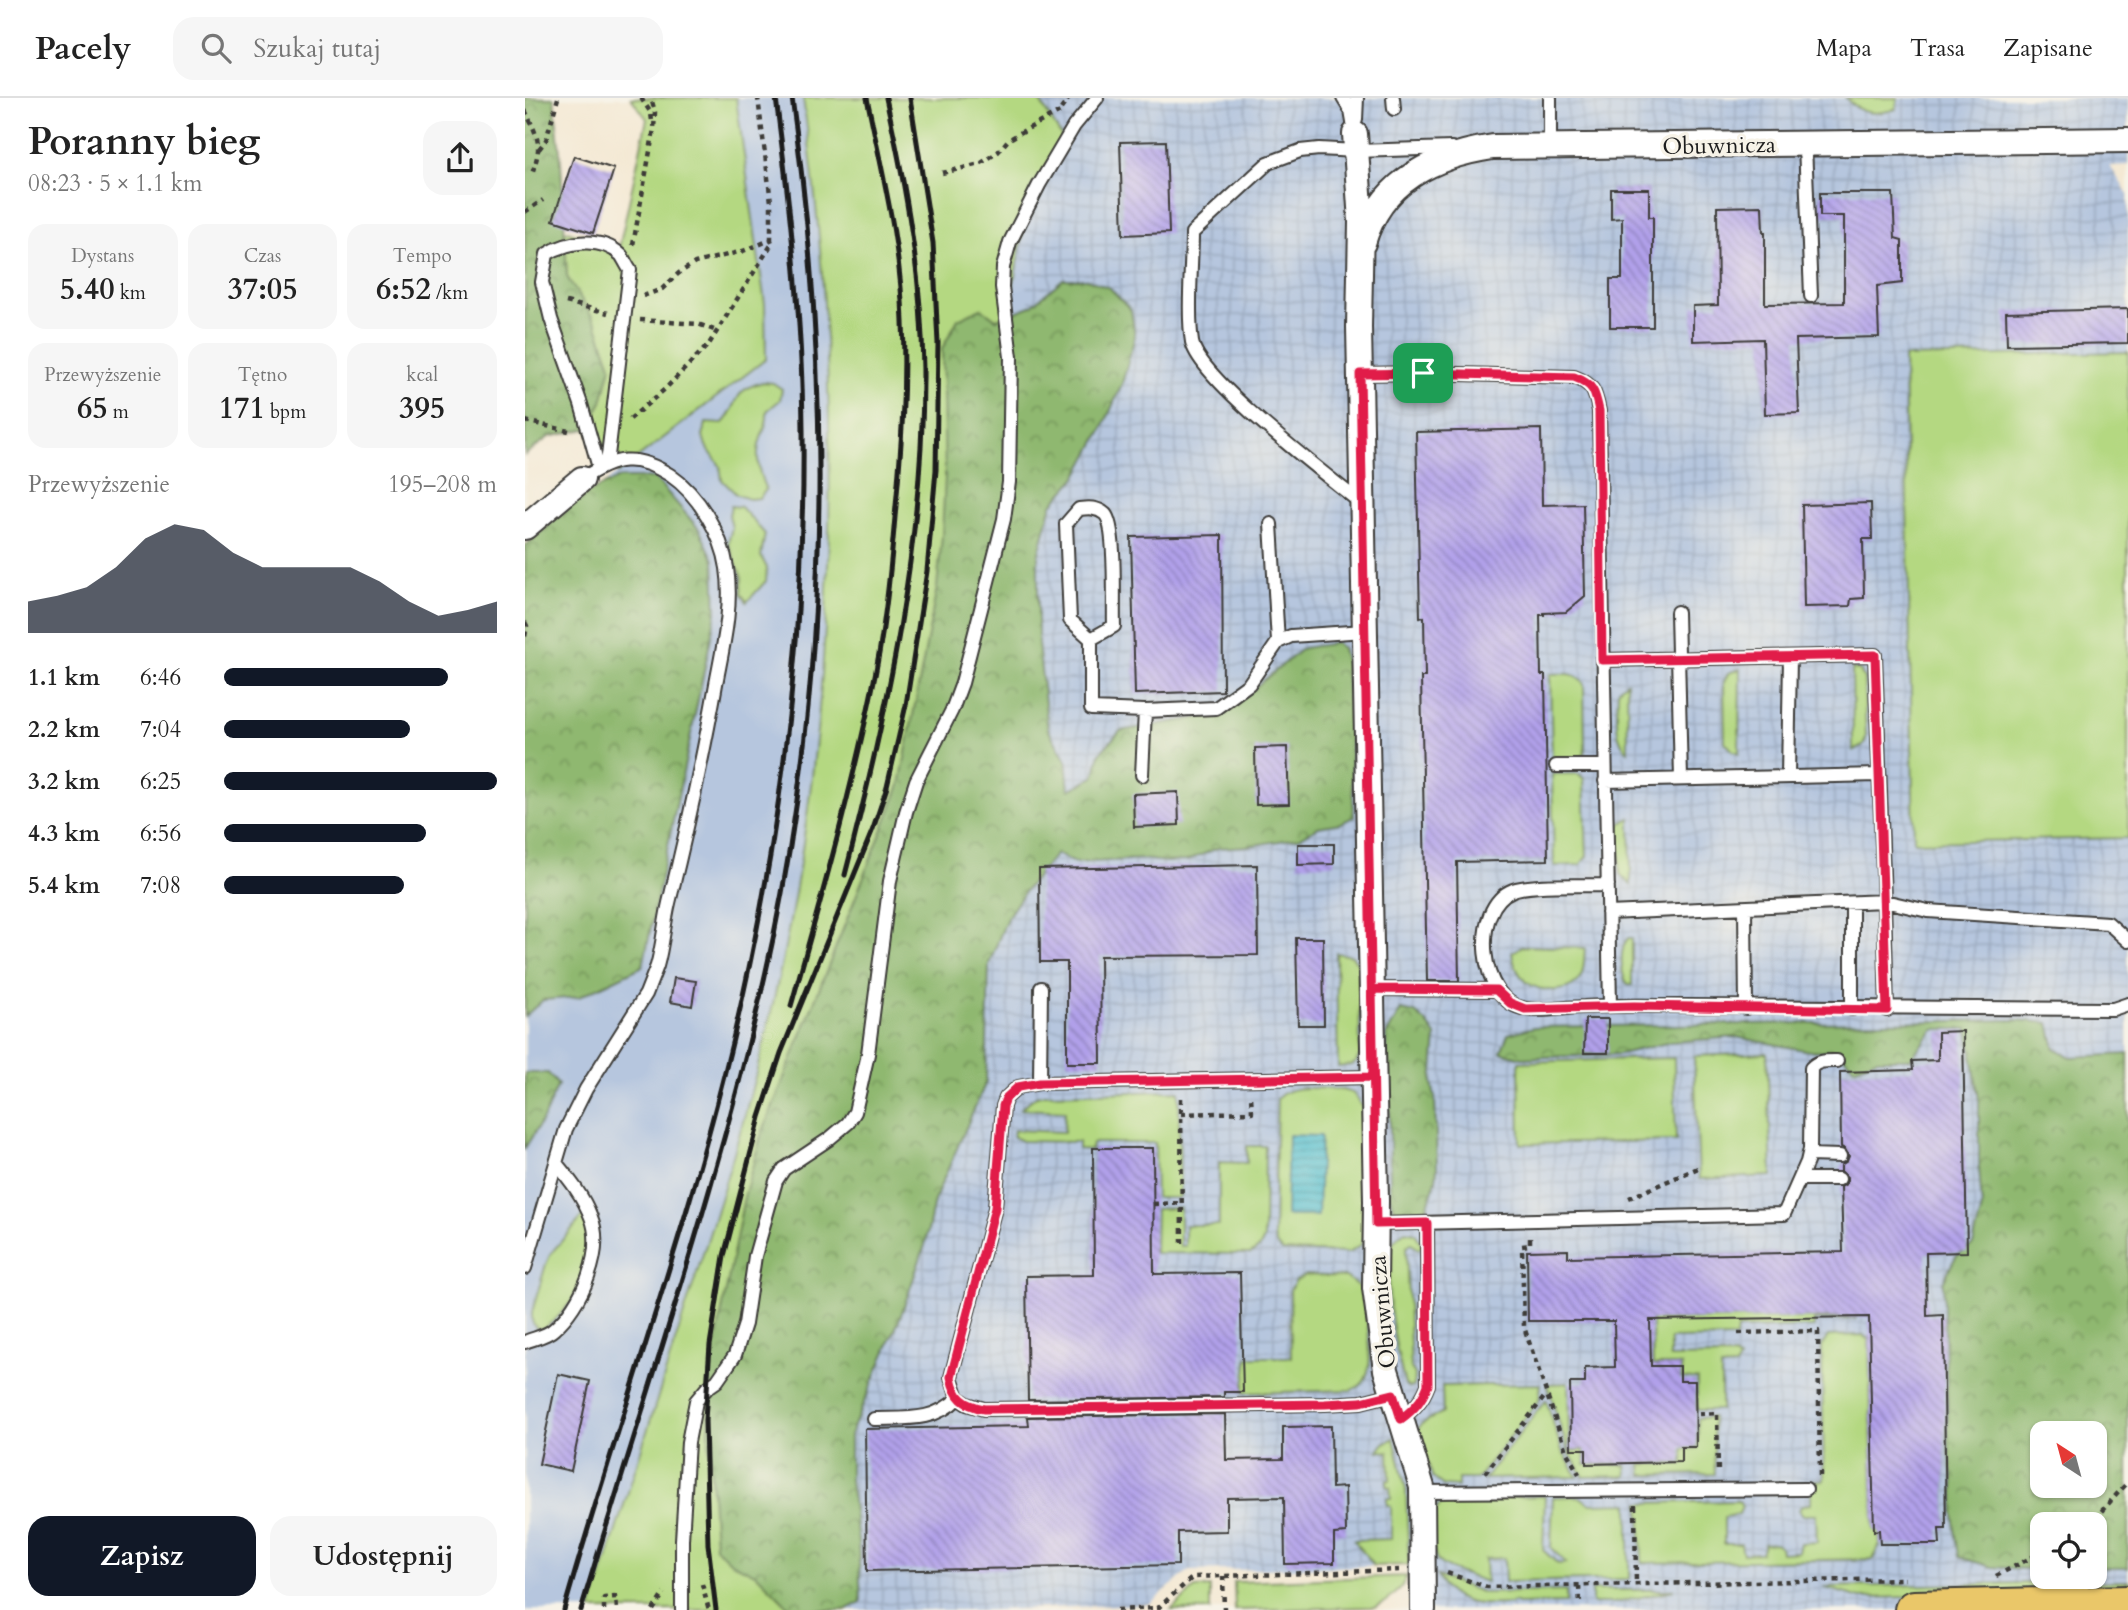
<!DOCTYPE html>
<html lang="pl">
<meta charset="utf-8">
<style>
body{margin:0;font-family:Cardo,serif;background:#f6f6f6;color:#222;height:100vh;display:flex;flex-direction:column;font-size:26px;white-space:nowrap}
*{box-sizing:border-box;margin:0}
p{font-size:23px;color:#767676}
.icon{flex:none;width:38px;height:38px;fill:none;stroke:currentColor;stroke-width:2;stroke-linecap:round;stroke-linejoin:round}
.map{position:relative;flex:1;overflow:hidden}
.side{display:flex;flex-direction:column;background:#fff;width:525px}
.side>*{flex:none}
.needle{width:46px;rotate:324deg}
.buttons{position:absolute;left:1505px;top:1323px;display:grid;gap:14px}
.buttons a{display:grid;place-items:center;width:77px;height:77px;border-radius:14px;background:#fff;box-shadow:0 2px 5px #0004;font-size:35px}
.pin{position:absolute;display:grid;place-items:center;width:60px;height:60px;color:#fff;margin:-30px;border-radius:14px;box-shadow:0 4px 10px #0006}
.round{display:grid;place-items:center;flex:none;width:74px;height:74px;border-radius:21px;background:#f6f6f6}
.overview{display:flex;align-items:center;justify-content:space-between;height:119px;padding:0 28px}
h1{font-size:38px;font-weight:700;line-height:52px}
.figures{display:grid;grid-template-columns:repeat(3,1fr);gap:10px;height:119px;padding:7px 28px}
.figures div{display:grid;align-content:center;border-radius:18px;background:#f6f6f6;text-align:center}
.figures b{font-size:30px;font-weight:700}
.figures small{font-size:19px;font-weight:400}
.figures p{font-size:19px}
.chart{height:196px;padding:14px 28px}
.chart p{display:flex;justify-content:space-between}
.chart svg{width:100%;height:126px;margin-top:7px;fill:#111827;opacity:.7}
.cta{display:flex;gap:14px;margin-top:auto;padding:14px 28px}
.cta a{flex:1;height:80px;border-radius:21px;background:#111827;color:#fff;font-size:28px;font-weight:700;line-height:80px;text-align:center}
.cta a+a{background:#f6f6f6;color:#222}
ul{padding:0 28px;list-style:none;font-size:23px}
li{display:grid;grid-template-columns:112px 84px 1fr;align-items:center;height:52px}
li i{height:18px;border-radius:9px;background:#111827}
header{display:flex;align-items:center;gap:42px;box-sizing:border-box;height:98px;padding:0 35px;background:#fff;border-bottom:2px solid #e0e0e0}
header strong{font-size:33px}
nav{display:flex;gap:38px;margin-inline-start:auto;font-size:24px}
.search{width:490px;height:63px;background:#f6f6f6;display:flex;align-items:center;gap:18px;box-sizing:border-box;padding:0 24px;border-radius:21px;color:#767676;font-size:26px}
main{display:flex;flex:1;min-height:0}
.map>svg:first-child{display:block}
</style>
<header>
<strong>Pacely</strong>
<div class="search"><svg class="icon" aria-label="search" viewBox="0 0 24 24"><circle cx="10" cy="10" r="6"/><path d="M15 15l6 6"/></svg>Szukaj tutaj</div>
<nav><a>Mapa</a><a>Trasa</a><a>Zapisane</a></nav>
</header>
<main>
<section class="side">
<div class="overview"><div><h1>Poranny bieg</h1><p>08:23 · 5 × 1.1 km</p></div><a class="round"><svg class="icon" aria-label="share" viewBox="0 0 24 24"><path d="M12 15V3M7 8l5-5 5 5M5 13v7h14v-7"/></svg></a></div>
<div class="figures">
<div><p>Dystans</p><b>5.40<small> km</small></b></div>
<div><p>Czas</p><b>37:05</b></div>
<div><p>Tempo</p><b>6:52<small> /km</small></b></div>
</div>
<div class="figures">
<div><p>Przewyższenie</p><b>65<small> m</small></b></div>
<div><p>Tętno</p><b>171<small> bpm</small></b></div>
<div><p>kcal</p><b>395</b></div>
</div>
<div class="chart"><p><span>Przewyższenie</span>195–208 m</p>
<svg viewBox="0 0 160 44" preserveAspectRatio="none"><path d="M0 44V33L10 31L20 28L30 21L40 11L50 6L60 8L70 16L80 21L90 21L100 21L110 21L120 26L130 33L140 38L150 36L160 33V44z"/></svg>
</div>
<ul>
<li><b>1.1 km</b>6:46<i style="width:82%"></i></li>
<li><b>2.2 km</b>7:04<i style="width:68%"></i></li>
<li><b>3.2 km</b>6:25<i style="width:100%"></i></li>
<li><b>4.3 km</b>6:56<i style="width:74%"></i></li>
<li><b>5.4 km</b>7:08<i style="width:66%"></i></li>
</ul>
<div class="cta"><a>Zapisz</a><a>Udostępnij</a></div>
</section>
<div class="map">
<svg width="1603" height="1512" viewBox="0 0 1603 1512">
<defs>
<pattern id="industrial-grid" width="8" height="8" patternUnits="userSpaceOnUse" patternTransform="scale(1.75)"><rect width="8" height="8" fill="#b6c6de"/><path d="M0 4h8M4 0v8" fill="none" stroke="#9caabe"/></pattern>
<pattern id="forest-crowns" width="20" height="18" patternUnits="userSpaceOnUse" patternTransform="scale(1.75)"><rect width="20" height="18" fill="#8fb86f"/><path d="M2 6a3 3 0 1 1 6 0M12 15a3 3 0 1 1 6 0" fill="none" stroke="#74955a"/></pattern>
<pattern id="water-rules" width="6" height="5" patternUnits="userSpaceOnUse" patternTransform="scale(1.75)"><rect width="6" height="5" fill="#52becd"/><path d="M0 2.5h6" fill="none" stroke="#439aa6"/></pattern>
<pattern id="building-back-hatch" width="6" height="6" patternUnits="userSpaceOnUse" patternTransform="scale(1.75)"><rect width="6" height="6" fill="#b1a0ea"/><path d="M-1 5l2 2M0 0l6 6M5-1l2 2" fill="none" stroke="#8f82bd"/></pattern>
</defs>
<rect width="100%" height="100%" fill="#f7f3e8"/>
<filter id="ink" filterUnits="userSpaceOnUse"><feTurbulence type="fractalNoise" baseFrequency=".0143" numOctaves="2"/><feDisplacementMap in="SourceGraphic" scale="14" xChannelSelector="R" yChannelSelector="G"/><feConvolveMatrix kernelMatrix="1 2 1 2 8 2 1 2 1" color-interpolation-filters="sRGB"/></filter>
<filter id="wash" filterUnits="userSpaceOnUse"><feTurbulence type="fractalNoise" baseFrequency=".00686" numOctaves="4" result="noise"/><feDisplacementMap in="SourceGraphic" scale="28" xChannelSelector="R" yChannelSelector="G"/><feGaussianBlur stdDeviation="1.57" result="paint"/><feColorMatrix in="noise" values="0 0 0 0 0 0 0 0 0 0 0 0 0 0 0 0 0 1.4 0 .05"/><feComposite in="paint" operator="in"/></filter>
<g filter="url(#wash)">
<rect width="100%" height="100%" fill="#f4e9d4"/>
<path fill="url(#industrial-grid)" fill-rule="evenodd" d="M513,0H1603V67L1585,68L1603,96V255L1389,743L1603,740V1512H886L883,1467L664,1473L624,1506L465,1512H264L265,1411L506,90L540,44ZM1517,1335H1570V1388H1517ZM1517,1426H1570V1479H1517Z"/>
<path fill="#b6c6de" d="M209,0H466L487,100L506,215L299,1289L309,1512H0V847L65,396L241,261Z"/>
<path fill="#b4d881" stroke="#687a4e" stroke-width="2" d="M106,0H211L240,206L241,261L93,375L61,331L71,225L42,179L39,132L94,150L122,21Z
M278,0H513L540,44L506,90L265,1411L263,1512H66C98,1411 130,1310 161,1209C193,1110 224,1011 247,910C314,618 320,297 278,0Z
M1321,0H1373L1371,11C1351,17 1336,18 1321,0Z
M1603,254V740L1389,744L1379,259Z
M238,284L248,285L257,291L255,302L242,313C243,329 237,333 234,347C231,362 235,379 241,392L234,400L224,401L212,397L197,382L195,368L181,348L178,338L181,325L197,326C217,306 204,293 238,284Z
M206,408L216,409L240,436L236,458L242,470L241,483L222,504L216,495L217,480L203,445L207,430L204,417Z
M1327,570L1335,573L1339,581L1341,641L1338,648L1328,653Z
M1215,571L1214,655L1208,653L1200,644L1199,584L1203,575Z
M1025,576C1037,576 1053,573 1059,586L1060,650L1059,656L1054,660H1027Z
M1102,584L1103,653C1087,642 1093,609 1093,591Z
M1027,676H1054L1059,681L1062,758L1055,767L1029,768Z
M1105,720L1106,787L1095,776L1094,730L1096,725Z
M1103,840H1107V887H1103C1095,876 1094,851 1103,840Z
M997,848L1060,850C1059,859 1060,870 1056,878C1052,886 1043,891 1033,892C1007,894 991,881 987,855Z
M811,855L827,858L833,866L834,872L835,957L831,964L826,967L813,969Z
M1242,955L1247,1078L1174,1081L1169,958Z
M1149,960L1151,1043L995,1046L994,964Z
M813,991L828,995L837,1009L839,1136L836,1147L823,1155L757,1153L752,1148L749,1139L752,1001C765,985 794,991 813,991Z
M654,993L655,1100H631L630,1045H567L566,1052L553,1051V1044L497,1043L488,1039L489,1032L539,1034L540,1013L495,1011L511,998L520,996Z
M722,1048H740L739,1141L735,1149L725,1156L630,1155L631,1111L655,1110V1148H660V1127H694V1064L722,1065Z
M60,1116L65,1142L62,1168L47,1203L32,1220L18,1231L11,1230L7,1223V1214L21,1166L26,1155Z
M880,1133L890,1135L897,1147L894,1152L886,1145L881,1150L886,1270L890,1276L889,1288L885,1290L880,1287C871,1253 857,1184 866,1150C868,1142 874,1137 880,1133Z
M781,1177L821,1179L833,1188C841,1206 849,1259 842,1277C839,1286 834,1289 826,1292L718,1295L723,1259H766L765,1192L771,1182Z
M1331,1219V1221L1289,1222V1229L1212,1231L1211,1240L1145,1241V1259L1209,1258L1214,1262L1210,1269L1196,1270V1312H1172V1281H1157L1156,1267H1128L1127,1222Z
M1339,1237L1340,1240H1344L1349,1432H1354L1355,1446L1348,1461L1117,1465L1115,1405L1214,1403L1217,1409L1214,1416L1199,1419V1446H1216L1218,1456L1236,1455L1239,1446L1251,1445L1255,1448L1256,1455L1273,1454L1275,1445L1292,1444L1291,1417H1277L1274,1412L1277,1407L1286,1406V1383L1299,1382L1297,1248L1303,1238Z
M1043,1285L1044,1353L1059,1352L1060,1367H1101L1102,1378L1059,1379L1043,1353L1022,1286Z
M1016,1286L1014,1302L952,1381H933V1389L919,1388L908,1380L892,1333L896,1326L918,1314L917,1288Z
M1021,1302L1037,1353L1053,1379L959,1381Z
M1188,1319L1190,1376L1117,1377L1116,1366H1158V1351L1173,1350V1320Z
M869,1340L881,1391L884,1467L849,1468L829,1442L866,1441V1408L862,1407V1400H866L865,1389H862V1382H865L864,1354L853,1353L859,1345Z
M1020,1398L1018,1452L1033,1466L1041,1465L1026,1450L1028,1399L1053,1398L1066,1406L1104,1405V1481L980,1484L979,1460L960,1461L961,1484C949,1479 924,1473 915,1465C906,1458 906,1422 911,1412C915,1405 921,1402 929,1401Z
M882,1478C875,1494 866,1502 850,1509L710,1512L709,1484Z
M912,1478L959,1495L1041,1493V1505L993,1506L988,1504L985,1506C956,1507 927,1509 912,1478Z
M1603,1483V1495L1335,1500L1298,1489Z
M685,1489V1512H646L670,1490Z
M1067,1492H1149L1089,1505H1067Z"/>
<path fill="url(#forest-crowns)" stroke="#566a46" stroke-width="2" fill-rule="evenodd" d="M0,0H29L36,64L42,179L71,225L86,268L77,304L61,331L24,339L0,357Z
M538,181H562L585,190L606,212L610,238L597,286L577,332L551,380L527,406L513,458V546L523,631L541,662L544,692L569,679L575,655L595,633L689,617L716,601L778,550L811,545L817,550L821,567L829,719L816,725L793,729L774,740L722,748L693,750L662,763L641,764L618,761L550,765L531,756L502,790L482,820L464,866L461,984L409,1103L400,1147L375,1220L325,1337V1382L333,1443L336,1504L320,1512H272L264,1509L232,1477L206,1464L190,1449L184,1341V1281L219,1099L236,1038L375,687L412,489L417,437L420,378L417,251L433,221L456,210L471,221L506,208Z
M94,380H130L174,431L189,462L191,515L118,868L54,899L18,902L0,918V448L59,396Z
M876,912L890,915L901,924L911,938L907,985L910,1000L912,1070L911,1082L902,1110L890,1117H870L865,1098V1005L861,937Z
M1492,922L1524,925L1530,951L1546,959L1603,956V1470H1570V1426H1517V1472L1467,1469L1434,1459L1429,1424V1388L1424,1350L1418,1184L1431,1158L1448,1147L1457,1110L1454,1069V1002L1443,931H1409L1385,961H1351L1329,970L1314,953H1284L1211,939L1146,944L1095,956L997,960L976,954L983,936L1009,929ZM1517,1335H1570V1388H1517Z
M0,975H23L33,987L18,1021L0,1050Z"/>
<path fill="url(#water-rules)" stroke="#376d74" stroke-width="2" d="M763,1037L796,1038L793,1118H761Z"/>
<g id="blocks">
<path fill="url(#building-back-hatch)" d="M641,43L644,135L598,137L595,44Z
M49,58L89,71L68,135L28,122Z
M1086,91H1124V119H1128V229H1085V181H1097V120L1086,121Z
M1295,95H1368L1370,140L1377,142V185L1352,188L1354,239L1271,241L1274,315L1240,316L1238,241L1168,243V208L1193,207L1192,109L1237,108L1238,134H1240V206L1319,205V118H1295Z
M1603,211V245L1482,247L1481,214Z
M1016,331L1017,407L1058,406L1060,498L1041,514L1019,515V517H1015L1016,577H1020L1023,762L932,764L934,883H902L896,579H900L899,519L895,520L891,334Z
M1346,405L1347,441H1338L1339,500L1326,501L1325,508L1279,509L1277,407Z
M697,437L698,593L610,596L606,439Z
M762,649L764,706L731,707L730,650Z
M653,694L654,727L609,729L608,696Z
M773,746H809V766L773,767Z
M732,767L733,857L575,858L576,965H542V864H515L514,771Z
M771,840H798L799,927H773Z
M149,880L171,883L167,908L145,904Z
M1060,921H1083V955H1059Z
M1438,933L1442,1154L1401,1155L1402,1218L1418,1217L1421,1431H1414L1415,1446H1355L1354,1432L1349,1433L1344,1219L1125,1222L1126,1268H1155V1283H1170L1171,1349H1156V1364L1061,1366V1351H1046L1045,1285H1060V1270L1090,1269L1089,1223H1003L1002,1153L1043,1152V1159L1318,1154L1316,1089L1321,1086L1323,1080L1316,1073V1067L1322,1063L1324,1058L1320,1051L1316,1049L1315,974L1388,972L1387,963L1413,962V934Z
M568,1050H628L629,1176L715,1175L718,1294H699V1299L503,1302L501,1178L569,1177Z
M33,1276L65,1283L46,1373L14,1366Z
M700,1316L701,1362L758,1361V1329L806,1328L807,1390L820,1389L821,1435L809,1436V1465L760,1466L759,1399L702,1400V1433L653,1434V1467L342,1473L340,1331L504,1328L503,1319Z"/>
</g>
</g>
<g filter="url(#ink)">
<use href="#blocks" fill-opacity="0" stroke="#3c3b38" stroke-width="2"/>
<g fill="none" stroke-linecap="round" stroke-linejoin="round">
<defs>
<path id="lane" d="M818,0L826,13L830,36
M868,0L869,11
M831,22L832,0
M1280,46L1286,198
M1025,49V0
M835,276L898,275L1049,279C1068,286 1070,293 1074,313L1085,908
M74,370L56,306L26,221L17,184L22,156C43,143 76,138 96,157C99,161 102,168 105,172L82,366
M837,406C803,378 674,281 667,244C662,214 667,167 667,135L743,65L775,53L794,51L831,53L927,50
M746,426L753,544
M1152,514L1156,681
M566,541L589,528C588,507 592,428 580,416C572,409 563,410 554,411L541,426L545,522L566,541V611L620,613
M1077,562L1350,557L1359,803L1083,815
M1031,668H1080
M617,677L620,613L691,610L724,586L753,544L766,538L840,533
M1263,679L1265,559
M1080,683L1354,677
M1083,787C1060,788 1007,785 988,792C945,809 953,904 1001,911C1019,914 1040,909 1059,909C1092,907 1126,908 1159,908C1302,910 1445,911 1588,911L1603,906
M1327,806V911
M1220,810L1221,910
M847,891L971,892
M1362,912L1359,803L1403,813L1583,825L1603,843
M515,985L516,890
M1284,1057L1315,1058
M1275,1081H1314
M851,1126L1259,1116L1282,1064L1285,1051L1286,970C1293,962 1302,963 1312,963
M0,1170L41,1031L61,991L121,896L132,868C138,847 139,826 144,805C162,732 178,660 191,586C198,548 208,509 202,470C197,436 173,396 145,377C111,355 89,359 57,381
M0,1244C9,1240 22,1238 29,1231C56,1208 80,1154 66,1119C58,1098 45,1082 31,1065
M433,1300L426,1279L470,1110L478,1008L481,1000L493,989L515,985L848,979
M349,1321C381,1320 409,1324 433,1300L442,1306L459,1311L800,1306L836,1304L868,1296
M876,1321C889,1311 897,1303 903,1287L902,1125
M897,1394L1281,1391
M157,1512V1442L163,1344L171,1303L182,1290L192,1283L210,1257L220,1226L230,1158L251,1083L259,1071L304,1041L323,1025L330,1014L343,956L365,783L381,714L391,683L427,612L437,585L479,421L484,384L486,259L477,189L478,169L485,144L514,87L549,28L572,0"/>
<path id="street" d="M830,36L836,124L834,229L851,1103L850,1190L861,1272L897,1389L898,1512
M838,145C856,83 908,58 968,49L1603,42
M0,429L57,381"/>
<path id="primary" d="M1389,1512L1603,1507"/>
</defs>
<use href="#lane" stroke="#3c3b38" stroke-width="16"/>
<use href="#street" stroke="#3c3b38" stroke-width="28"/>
<use href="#primary" stroke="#3c3b38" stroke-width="42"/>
<path stroke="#3c3b38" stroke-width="4.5" stroke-dasharray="5 5" stroke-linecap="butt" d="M116,0L126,15L127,23
M536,11L544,0
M0,12C14,42 18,46 6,78
M14,51L21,42L33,0
M417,75L455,66L473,54L483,42L500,32L535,14
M0,114L18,102
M108,147L129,31L130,14L126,0
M118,198L137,191L154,175L170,165L218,153L248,141
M41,204L83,215
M115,222L173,226L192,233
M105,321L140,291L184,246L246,147V104L233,0
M0,323L44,333
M0,524L2,528L0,539
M656,1000L657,1146
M656,1016L727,1014L726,998
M1104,1100L1173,1070
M628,1106L657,1105
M1005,1140V1147L997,1148L999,1229L1041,1353L1054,1376
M1213,1235L1293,1233L1295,1378
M1174,1316L1192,1315L1193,1376
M960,1375L1021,1297
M1110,1407L1111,1487
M1561,1426L1573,1417L1603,1384
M922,1475L962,1489L1380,1481
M698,1478L699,1512
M1471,1478L1517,1454
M177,1486L184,1512
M1054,1488L1055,1506
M79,1512V1500L91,1499L92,1512
M128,1512L139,1495
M592,1512L633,1510L668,1479L874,1472"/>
<use href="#lane" stroke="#fff" stroke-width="12"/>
<use href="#street" stroke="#fff" stroke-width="24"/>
<use href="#primary" stroke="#eac769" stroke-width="38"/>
<path stroke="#1c1c1c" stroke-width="5" d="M320,777C363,612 399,443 398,272C397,179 381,90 361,0
M266,908C295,805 324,702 346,597C359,538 365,478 370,419C376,354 381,289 378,224C376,148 357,74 342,0
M39,1512C97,1308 171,1109 217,902C259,715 280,524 278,332C277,221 265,110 251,0
M56,1512C122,1289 200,1069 248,841C305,565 306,279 267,0
M191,1512L183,1446L180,1322L185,1247L199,1158L235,1019L256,955L348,731L362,689L381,607L402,473L411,372L413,245L408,145L385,0"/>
</g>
</g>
<g fill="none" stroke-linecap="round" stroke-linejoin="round" filter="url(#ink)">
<defs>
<path id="route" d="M898,275L835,276L848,979L515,985L493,989L481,1000L478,1008L470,1110L426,1279C430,1300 439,1307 459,1311L800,1306L836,1304L868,1296L876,1321C889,1311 897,1303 903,1287L902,1125L851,1126L847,891L971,892L985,905L1000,911L1109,908L1362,912L1350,557L1077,562L1074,313C1070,293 1068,286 1049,279L898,275"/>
</defs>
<use href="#route" stroke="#fff" stroke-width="14"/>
<use href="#route" stroke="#e11d48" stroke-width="9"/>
</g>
<g text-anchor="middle" stroke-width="7" stroke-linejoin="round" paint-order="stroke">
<g font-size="23" fill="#1c1c1c" stroke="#f7f3e8">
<text transform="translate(1194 47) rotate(-1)" y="8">Obuwnicza</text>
<text transform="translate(857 1214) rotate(-95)" y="8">Obuwnicza</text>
</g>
</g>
</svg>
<div class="buttons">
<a><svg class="needle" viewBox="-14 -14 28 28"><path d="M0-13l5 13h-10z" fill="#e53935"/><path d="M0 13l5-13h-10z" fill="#767676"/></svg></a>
<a><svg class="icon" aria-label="locate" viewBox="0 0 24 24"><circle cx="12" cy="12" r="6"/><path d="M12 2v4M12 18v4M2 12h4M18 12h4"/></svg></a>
</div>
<div class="pin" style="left:898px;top:275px;background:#1e9e55"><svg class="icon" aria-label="arrive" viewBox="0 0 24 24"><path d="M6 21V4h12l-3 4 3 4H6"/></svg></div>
</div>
</main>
